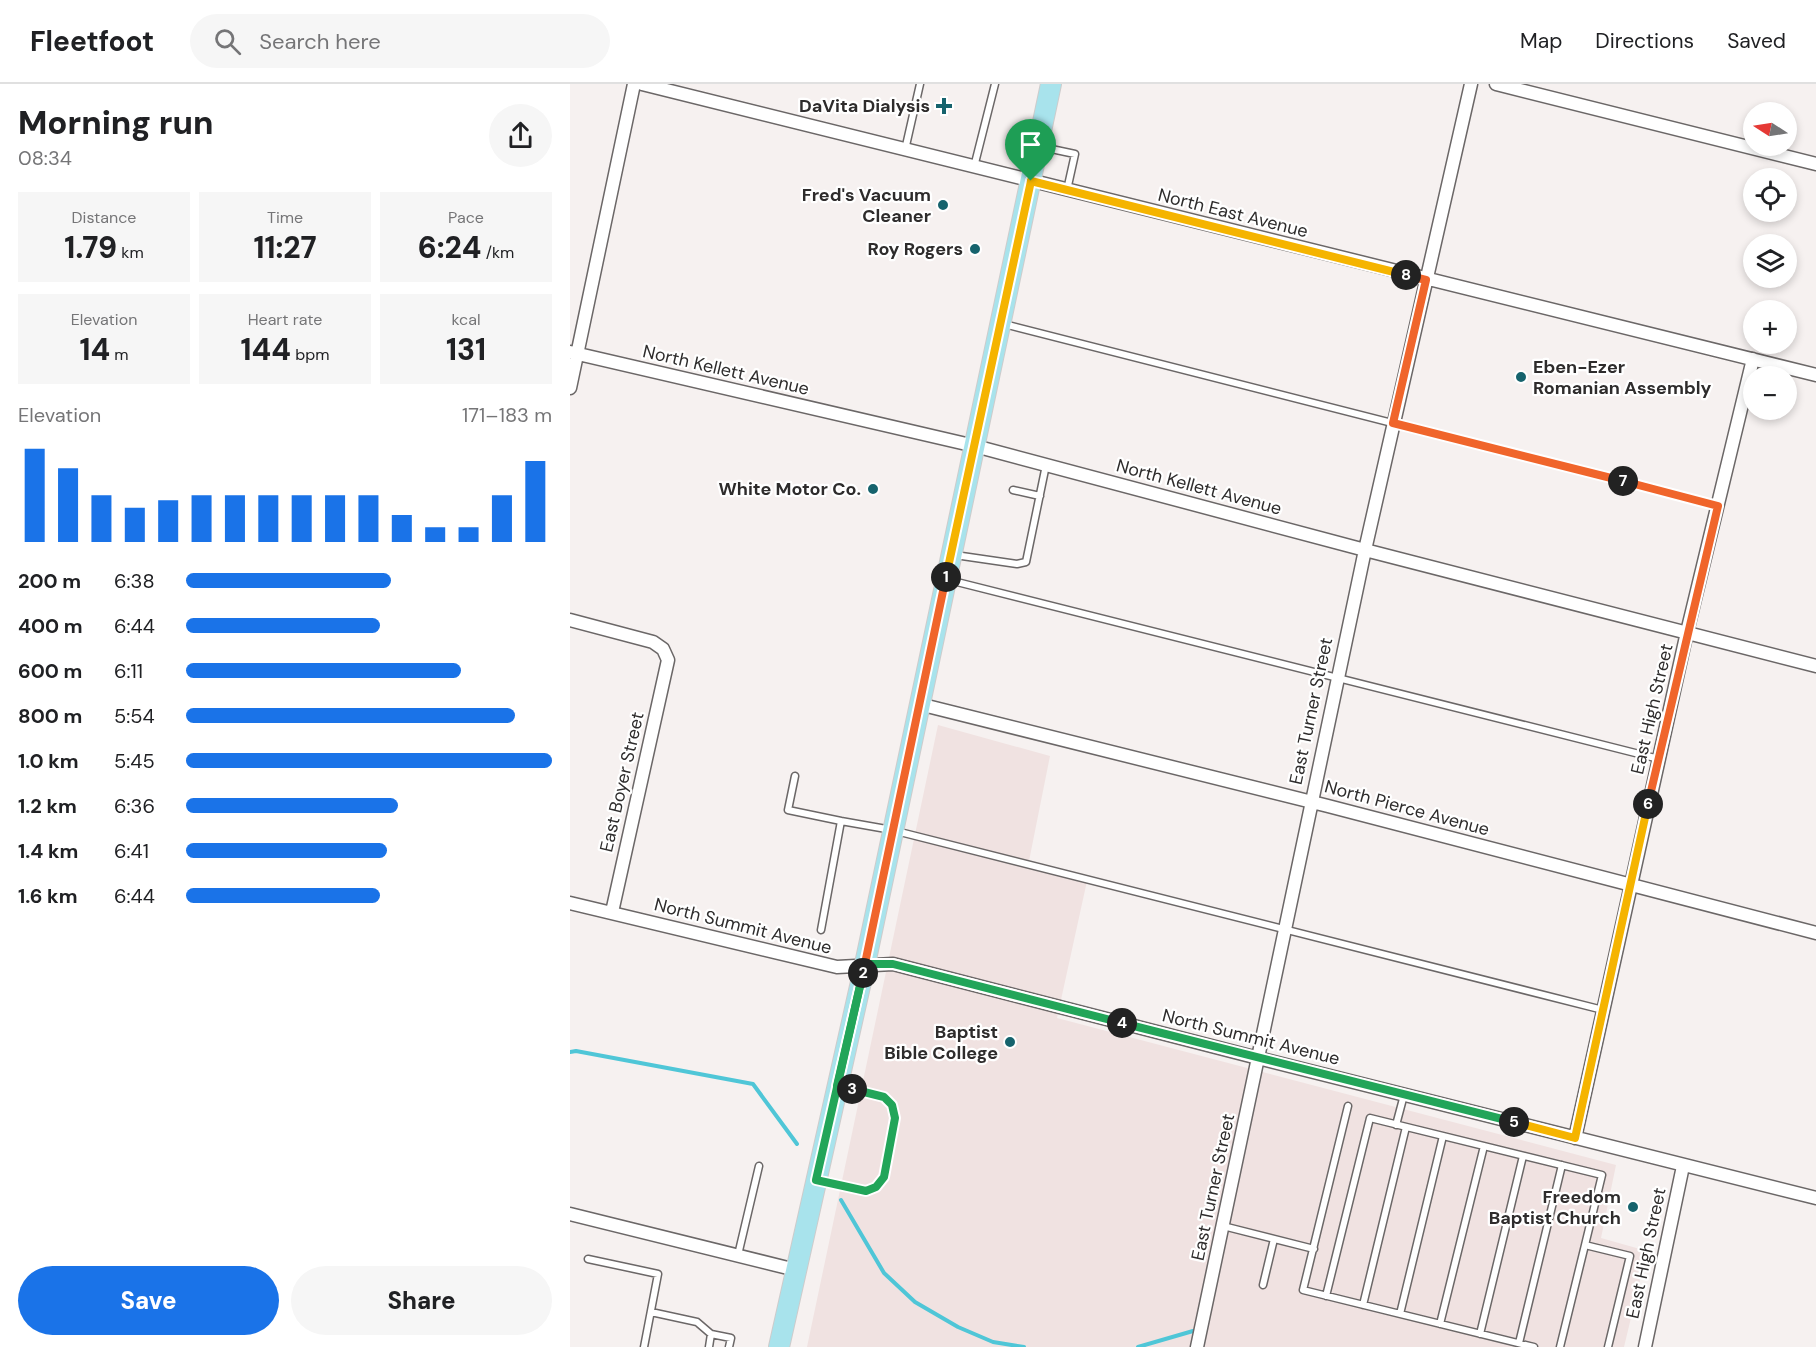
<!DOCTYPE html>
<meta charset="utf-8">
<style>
body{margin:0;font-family:"DM Sans",sans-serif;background:#f6f6f6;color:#202124;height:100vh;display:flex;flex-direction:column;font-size:22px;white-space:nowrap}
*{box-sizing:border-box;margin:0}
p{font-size:20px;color:#757577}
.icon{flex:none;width:33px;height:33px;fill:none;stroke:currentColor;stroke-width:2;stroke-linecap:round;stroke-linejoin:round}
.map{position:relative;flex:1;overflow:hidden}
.sheet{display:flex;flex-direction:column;background:#fff;width:570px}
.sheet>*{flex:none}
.needle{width:39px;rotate:282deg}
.controls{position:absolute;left:1173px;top:18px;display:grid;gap:12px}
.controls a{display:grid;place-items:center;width:54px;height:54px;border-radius:50%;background:#fff;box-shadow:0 3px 9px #0003;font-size:30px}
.pin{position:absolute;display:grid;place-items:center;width:51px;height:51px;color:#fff;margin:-62px -26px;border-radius:50% 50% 50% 0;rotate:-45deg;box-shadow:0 0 6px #0007}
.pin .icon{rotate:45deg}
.km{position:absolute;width:30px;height:30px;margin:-15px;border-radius:50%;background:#222;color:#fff;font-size:16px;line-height:30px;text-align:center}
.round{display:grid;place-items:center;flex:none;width:63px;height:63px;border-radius:32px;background:#f6f6f6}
.summary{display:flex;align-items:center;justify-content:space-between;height:102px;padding:0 18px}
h1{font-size:33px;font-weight:800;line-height:45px}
.metrics{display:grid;grid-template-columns:repeat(3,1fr);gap:9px;height:102px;padding:6px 18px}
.metrics div{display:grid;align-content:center;border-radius:0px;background:#f6f6f6;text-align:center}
.metrics b{font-size:30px;font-weight:800}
.metrics small{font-size:16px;font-weight:400}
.metrics p{font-size:16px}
.chart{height:168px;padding:12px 18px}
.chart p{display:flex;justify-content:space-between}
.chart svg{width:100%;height:108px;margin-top:6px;stroke:#1a73e8;stroke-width:6}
.cta{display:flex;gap:12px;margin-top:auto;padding:12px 18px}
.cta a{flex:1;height:69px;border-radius:36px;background:#1a73e8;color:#fff;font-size:24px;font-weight:800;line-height:69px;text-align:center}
.cta a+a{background:#f6f6f6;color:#202124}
ul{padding:0 18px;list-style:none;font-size:20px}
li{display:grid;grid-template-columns:96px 72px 1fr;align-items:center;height:45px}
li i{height:15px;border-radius:8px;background:#1a73e8}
header{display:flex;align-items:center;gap:36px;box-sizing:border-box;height:84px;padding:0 30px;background:#fff;border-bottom:2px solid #e0e0e0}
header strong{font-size:28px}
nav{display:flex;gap:33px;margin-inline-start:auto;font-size:21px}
.search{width:420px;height:54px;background:#f6f6f6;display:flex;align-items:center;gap:15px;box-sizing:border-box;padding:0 21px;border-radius:33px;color:#757577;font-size:22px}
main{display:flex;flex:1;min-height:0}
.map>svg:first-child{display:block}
</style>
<header>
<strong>Fleetfoot</strong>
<div class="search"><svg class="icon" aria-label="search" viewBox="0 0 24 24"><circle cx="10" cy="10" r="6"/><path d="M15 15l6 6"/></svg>Search here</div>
<nav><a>Map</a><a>Directions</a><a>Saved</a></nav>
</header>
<main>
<section class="sheet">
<div class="summary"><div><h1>Morning run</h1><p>08:34</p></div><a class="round"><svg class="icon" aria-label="share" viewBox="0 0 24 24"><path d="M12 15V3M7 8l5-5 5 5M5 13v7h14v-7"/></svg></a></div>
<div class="metrics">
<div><p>Distance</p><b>1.79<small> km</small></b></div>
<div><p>Time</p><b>11:27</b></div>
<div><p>Pace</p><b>6:24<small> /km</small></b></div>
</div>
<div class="metrics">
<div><p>Elevation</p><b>14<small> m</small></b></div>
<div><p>Heart rate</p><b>144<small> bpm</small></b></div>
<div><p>kcal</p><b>131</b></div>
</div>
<div class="chart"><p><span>Elevation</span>171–183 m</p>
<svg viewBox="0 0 160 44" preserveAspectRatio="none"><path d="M5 44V6M15 44V14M25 44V25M35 44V30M45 44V27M55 44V25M65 44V25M75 44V25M85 44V25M95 44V25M105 44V25M115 44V33M125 44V38M135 44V38M145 44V25M155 44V11"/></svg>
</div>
<ul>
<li><b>200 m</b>6:38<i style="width:56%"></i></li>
<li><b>400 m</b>6:44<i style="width:53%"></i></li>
<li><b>600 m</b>6:11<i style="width:75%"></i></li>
<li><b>800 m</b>5:54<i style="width:90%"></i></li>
<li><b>1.0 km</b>5:45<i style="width:100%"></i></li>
<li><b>1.2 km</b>6:36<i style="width:58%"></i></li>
<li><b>1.4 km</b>6:41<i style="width:55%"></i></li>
<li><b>1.6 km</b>6:44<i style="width:53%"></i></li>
</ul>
<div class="cta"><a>Save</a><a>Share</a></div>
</section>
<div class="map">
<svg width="1246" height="1263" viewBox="0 0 1246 1263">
<rect width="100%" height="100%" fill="#f6f1f0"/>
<path fill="#f0e2e1" d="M368,641L480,672L458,782L517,797L487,934L1046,1081L1031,1154L1077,1167L1054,1263H237Z"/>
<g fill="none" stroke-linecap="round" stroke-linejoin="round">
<path stroke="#4fc6d7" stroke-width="4" d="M0,968L6,967L183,1000L227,1060
M271,1116L314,1189L345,1218L388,1243L423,1258L454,1263
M568,1263L623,1247"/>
<defs>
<path id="lane" d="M472,63L505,70L497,106
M335,66L350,0
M404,83L425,0
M434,240L1148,422
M443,406L470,412
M385,471L447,480L456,478L476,381
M379,496L1089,675
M225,692L218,726L271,737
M251,846L271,737L322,746L1033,926
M778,1022L733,1206L964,1263
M826,1041L834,1011
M250,1096L296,1107L306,1103L314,1093L325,1034L322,1021L314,1013L271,1002
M653,1142L744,1165
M168,1171L189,1082
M18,1175L88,1190L74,1263
M693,1201L704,1155
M756,1212L800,1034L1032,1091L1015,1161L1060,1172L1038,1263
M793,1221L836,1043
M81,1228L127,1238L141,1250L161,1254L159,1263
M830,1230L873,1052
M870,1240L914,1062
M910,1250L953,1072
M949,1259L992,1081
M139,1263L141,1250
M990,1263L1015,1161"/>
<path id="street" d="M72,0L1246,291
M926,0L1246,80
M0,268L405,362L795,466L1246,582
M0,304L64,0
M0,536L83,558L93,565L98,576L42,828
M349,620L758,722L1246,849
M0,819L267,883L323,880L688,974L1246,1114
M1005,1054L1117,548L1183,275
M0,1130L226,1186
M627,1263L795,466L901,0
M1075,1263L1113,1082"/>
<path id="primary" d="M209,1263L295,880L481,0"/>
</defs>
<use href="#lane" stroke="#6b6767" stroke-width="9"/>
<use href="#street" stroke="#6b6767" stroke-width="15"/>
<use href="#primary" stroke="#cdcccc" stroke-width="22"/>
<use href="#lane" stroke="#fff" stroke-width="6"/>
<use href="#street" stroke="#fff" stroke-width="12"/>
<use href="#primary" stroke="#a8e3ec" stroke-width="20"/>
</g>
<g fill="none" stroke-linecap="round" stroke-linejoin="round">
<defs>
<path id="split-1" d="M376,493L461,97"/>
<path id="split-2" d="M293,889L376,493"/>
<path id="split-3" d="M282,1005L314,1013L322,1021L325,1034L314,1093L306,1103L296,1107L246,1096L293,889"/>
<path id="split-4" d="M282,1005L267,1002L295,880H323L552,939"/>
<path id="split-5" d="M552,939L944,1038"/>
<path id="split-6" d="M944,1038L1005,1054L1078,720"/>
<path id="split-7" d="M1053,397L1148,422L1078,720"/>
<path id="split-8" d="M836,191L856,196L823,339L1053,397"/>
<path id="split-9" d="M461,97L836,191"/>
</defs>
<use href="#split-1" stroke="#fff" stroke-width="12"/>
<use href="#split-2" stroke="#fff" stroke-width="12"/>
<use href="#split-3" stroke="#fff" stroke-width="12"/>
<use href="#split-4" stroke="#fff" stroke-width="12"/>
<use href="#split-5" stroke="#fff" stroke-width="12"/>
<use href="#split-6" stroke="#fff" stroke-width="12"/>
<use href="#split-7" stroke="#fff" stroke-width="12"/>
<use href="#split-8" stroke="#fff" stroke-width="12"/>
<use href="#split-9" stroke="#fff" stroke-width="12"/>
<use href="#split-1" stroke="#f5b400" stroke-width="8"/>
<use href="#split-2" stroke="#f0652b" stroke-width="8"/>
<use href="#split-3" stroke="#22a559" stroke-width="8"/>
<use href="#split-4" stroke="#22a559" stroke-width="8"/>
<use href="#split-5" stroke="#22a559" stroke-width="8"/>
<use href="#split-6" stroke="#f5b400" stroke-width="8"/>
<use href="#split-7" stroke="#f0652b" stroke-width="8"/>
<use href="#split-8" stroke="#f0652b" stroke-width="8"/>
<use href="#split-9" stroke="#f5b400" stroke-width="8"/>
</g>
<g fill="#16636d" stroke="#fff" stroke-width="2">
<path d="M371 13h6v6h6v6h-6v6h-6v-6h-6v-6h6z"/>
<circle cx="373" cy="121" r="6"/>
<circle cx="405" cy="165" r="6"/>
<circle cx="951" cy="293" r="6"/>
<circle cx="303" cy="405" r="6"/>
<circle cx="440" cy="958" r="6"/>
<circle cx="1063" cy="1123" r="6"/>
</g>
<g text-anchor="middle" stroke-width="4.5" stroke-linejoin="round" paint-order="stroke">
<g font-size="18" font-weight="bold" fill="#2e2c2c" stroke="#fff" text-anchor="end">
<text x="360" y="28">DaVita Dialysis</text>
<text x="361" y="117">Fred's Vacuum<tspan x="361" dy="21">Cleaner</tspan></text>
<text x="393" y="171">Roy Rogers</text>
<text x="963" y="289" text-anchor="start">Eben-Ezer<tspan x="963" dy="21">Romanian Assembly</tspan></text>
<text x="291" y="411">White Motor Co.</text>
<text x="428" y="954">Baptist<tspan x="428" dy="21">Bible College</tspan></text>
<text x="1051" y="1119">Freedom<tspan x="1051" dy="21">Baptist Church</tspan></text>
</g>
<g font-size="18" fill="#2e2c2c" stroke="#fff">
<text transform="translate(663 129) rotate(14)" y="6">North East Avenue</text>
<text transform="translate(156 286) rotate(13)" y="6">North Kellett Avenue</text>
<text transform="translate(629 403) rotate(15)" y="6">North Kellett Avenue</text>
<text transform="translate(1082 625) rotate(-77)" y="6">East High Street</text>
<text transform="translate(741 627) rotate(-78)" y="6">East Turner Street</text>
<text transform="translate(52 698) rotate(-77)" y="6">East Boyer Street</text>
<text transform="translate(837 724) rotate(15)" y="6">North Pierce Avenue</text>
<text transform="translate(173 842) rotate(14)" y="6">North Summit Avenue</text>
<text transform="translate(681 953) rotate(14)" y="6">North Summit Avenue</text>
<text transform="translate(643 1103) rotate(-78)" y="6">East Turner Street</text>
<text transform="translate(1076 1169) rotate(-78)" y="6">East High Street</text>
</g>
</g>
</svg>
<div class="controls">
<a><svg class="needle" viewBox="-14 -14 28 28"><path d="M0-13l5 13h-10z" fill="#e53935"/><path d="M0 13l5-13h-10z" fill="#757577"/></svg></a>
<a><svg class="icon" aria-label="locate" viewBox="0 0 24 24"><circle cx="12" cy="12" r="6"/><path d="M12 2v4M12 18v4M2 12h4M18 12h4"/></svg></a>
<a><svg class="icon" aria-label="layers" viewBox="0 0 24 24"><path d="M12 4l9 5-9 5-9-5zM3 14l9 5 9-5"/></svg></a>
<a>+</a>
<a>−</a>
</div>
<div class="pin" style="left:461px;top:97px;background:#1e9e55"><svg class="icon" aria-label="arrive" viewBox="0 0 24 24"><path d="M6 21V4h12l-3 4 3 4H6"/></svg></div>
<b class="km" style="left:376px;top:493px">1</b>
<b class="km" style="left:293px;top:889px">2</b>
<b class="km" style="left:282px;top:1005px">3</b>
<b class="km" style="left:552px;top:939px">4</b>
<b class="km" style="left:944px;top:1038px">5</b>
<b class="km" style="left:1078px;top:720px">6</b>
<b class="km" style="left:1053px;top:397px">7</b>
<b class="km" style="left:836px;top:191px">8</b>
</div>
</main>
